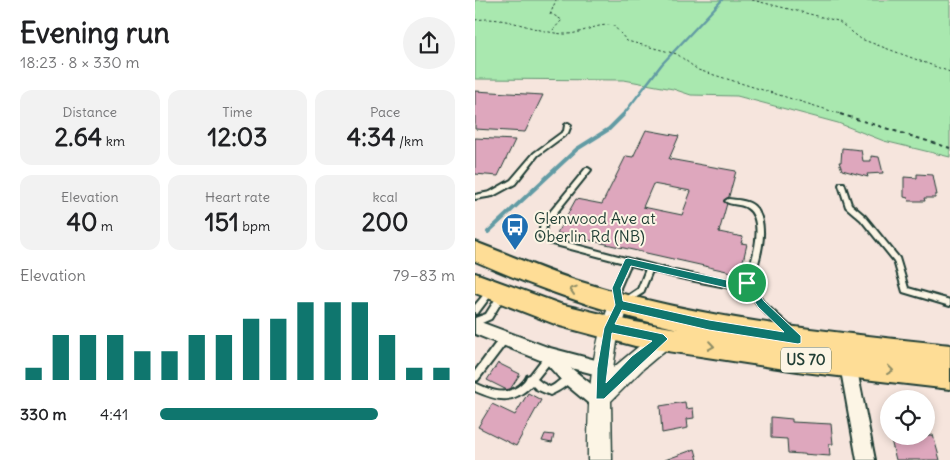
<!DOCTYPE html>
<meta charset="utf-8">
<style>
body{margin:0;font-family:Delius,sans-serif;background:#f2f2f2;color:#202124;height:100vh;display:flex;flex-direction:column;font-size:19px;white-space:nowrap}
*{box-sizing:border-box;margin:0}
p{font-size:16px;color:#757577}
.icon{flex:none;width:28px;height:28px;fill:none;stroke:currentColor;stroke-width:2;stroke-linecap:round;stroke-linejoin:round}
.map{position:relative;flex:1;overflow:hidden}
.drawer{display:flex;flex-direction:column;background:#fff;width:475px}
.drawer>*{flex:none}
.tools{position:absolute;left:405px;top:390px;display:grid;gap:10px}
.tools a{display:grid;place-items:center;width:55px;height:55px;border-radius:50%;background:#fff;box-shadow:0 2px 8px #0003;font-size:25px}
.pin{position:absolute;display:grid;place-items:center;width:42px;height:42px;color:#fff;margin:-21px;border:2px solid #fff;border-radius:50%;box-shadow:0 1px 5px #0007}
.round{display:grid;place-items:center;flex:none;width:52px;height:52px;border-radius:26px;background:#f2f2f2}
.headline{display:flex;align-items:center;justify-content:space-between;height:85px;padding:0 20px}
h1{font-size:28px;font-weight:700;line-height:38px}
.stats{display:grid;grid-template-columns:repeat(3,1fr);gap:8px;height:85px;padding:5px 20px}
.stats div{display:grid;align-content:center;border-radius:12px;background:#f2f2f2;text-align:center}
.stats b{font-size:25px;font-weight:700}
.stats small{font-size:14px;font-weight:400}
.stats p{font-size:14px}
.chart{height:140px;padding:10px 20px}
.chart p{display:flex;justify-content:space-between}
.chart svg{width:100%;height:90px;margin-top:5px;stroke:#0f766e;stroke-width:6}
ul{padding:0 20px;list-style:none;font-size:16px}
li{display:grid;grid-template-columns:80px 60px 1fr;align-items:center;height:38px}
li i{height:12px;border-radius:6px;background:#0f766e}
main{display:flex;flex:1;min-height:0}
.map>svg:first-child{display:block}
</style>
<main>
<section class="drawer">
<div class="headline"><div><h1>Evening run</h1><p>18:23 · 8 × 330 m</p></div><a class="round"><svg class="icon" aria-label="share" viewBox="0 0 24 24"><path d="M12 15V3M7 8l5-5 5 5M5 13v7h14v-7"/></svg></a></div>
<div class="stats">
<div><p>Distance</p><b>2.64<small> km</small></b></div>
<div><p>Time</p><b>12:03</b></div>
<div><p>Pace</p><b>4:34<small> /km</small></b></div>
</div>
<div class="stats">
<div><p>Elevation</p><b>40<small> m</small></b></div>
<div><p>Heart rate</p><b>151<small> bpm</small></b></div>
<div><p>kcal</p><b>200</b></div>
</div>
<div class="chart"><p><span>Elevation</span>79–83 m</p>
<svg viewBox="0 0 160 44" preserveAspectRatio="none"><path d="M5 44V38M15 44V22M25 44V22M35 44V22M45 44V30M55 44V30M65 44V22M75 44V22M85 44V14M95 44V14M105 44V6M115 44V6M125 44V6M135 44V22M145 44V38M155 44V38"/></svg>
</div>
<ul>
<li><b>330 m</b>4:41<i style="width:74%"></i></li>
</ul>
</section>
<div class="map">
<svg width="475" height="460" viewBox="0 0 475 460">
<rect width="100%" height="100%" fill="#f6e5dd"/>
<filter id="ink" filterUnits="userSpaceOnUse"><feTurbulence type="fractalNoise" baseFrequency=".02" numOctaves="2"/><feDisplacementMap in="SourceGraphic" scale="10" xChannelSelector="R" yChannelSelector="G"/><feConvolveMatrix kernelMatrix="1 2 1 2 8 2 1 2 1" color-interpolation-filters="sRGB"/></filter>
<g filter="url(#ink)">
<path fill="#a9e8af" stroke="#649272" d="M0,0H475V157L409,141L363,123L262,96L216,95L198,89L149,80L0,79Z"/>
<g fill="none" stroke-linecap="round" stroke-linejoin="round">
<path stroke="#629ba4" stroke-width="2.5" d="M148,115L187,64L247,0"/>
<path stroke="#629ba4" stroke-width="4" d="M13,232L102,149L134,129L149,114"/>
</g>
<path fill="#dea7bd" stroke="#1f3d34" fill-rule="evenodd" d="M0,91L68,95L50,132L0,129Z
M171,130L204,136L194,159L261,171L244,232L268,237L266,243L272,244L265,274L82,233L101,199L127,204L151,156L158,157ZM178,184L216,191L207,215L168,207Z
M0,138L40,140L23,176L0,174Z
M367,148L386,150L388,161H396V156L404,157L408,173L392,174L393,177L367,170L364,162H366Z
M442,174L458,175L462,195H460V198H449L450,201H434L433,198L429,197V177L442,178Z
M23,363L45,374L34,391L12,380Z
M53,393L66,400L41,446L3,427L17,404L40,415Z
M210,402L211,409L218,408L219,418L212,419L213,428L187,433L185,406Z
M296,417L317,419V422L356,424L358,444H354L355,456L313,453L312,439L296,438Z
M70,434L79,435L77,443L67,441Z
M458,435L465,460H421L415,436Z
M220,449L223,460H190Z"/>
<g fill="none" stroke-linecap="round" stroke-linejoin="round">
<defs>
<path id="lane" d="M93,123L96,125L93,133L63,155L40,184L18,196L0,199V195L15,192L36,180L59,153L89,131L90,125Z
M111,168H113L116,170L71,226L70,234L75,238L200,271L256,282L270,280C277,264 291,220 272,208C265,203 256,206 250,201L253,199C261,200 273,200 279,206C297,223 284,264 276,283L288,302L316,327L317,330L316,333L313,334L310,333L284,306L270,286L256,288L200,277L177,271L168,293L152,303L150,304L148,303L147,301L148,299L163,289L171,269L155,265L145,288L146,299L145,301L143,302L141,301L139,288L149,263L73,243L65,237L64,235L66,223Z
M365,183H369L376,204L390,216L424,258L433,288L475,300V306L428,292L419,261L386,220L371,207L364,185Z
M22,289L24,290L28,299L27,301L16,319L0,326V318L11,314L21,298L20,296L15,297L3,313L0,314V305L11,292Z
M29,335L32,336L33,339L32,342L3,380L0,381V371L26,336Z
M75,352L78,353L79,356L78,359L62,379L67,383L75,387C82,384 87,377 94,374L97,375L98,378C93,386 84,391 75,395L61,389L57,385C37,405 23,401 0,391V383C15,390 30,397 45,385C48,382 51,380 52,376L55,375L72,353Z"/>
<path id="street" d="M0,320L75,348L132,363L135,368L132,373L127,376L96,368L131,396L133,402L131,408L125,410L119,408L89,383L70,362L0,334Z
M373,357L378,360L381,365L400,460H382L365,365L368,360Z"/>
<path id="secondary" d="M144,296L151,298L154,305L142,342L138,368L181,332L188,329L195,332L198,339L195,346L169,368L136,401L137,460H113C113,403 114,351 137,298Z"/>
<path id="primary" d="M0,242C38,256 74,273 113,284C230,320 354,332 475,345V389L329,372L160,346L85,326L0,293V273L85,304L160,322L203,329C133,313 66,290 0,261Z"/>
</defs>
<use href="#lane" stroke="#1f3d34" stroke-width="4"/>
<use href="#street" stroke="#1f3d34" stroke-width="4"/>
<use href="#secondary" stroke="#1f3d34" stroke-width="3"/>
<use href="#primary" stroke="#1f3d34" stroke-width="4"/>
<path stroke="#1f3d34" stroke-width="1" stroke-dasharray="2.5 2.5" stroke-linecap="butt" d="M277,0L363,21L386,39L475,72
M75,13L87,20L77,31
M75,15L81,0
M0,20C32,15 58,32 89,34C107,35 121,22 139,26L152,41L202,54L223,70L369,115"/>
<path stroke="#1f3d34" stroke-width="2" stroke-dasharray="4 4" stroke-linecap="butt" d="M365,114L475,148"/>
<use href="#lane" fill="#fcf5e5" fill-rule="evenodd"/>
<use href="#street" fill="#fcf5e5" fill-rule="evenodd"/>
<use href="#secondary" fill="#fcf5e5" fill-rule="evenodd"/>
<use href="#primary" fill="#fedd96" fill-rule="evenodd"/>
</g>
<defs><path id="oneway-chevron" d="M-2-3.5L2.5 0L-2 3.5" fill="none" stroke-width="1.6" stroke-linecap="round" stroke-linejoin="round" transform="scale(1.25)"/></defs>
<g stroke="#8e8d65">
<use href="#oneway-chevron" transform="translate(98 290) rotate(-162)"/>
<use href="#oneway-chevron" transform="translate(236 346) rotate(8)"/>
<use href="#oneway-chevron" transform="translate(415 370) rotate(7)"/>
</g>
</g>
<path fill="#0f766e" stroke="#fff" fill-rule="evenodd" d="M153,258L256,281L275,280L289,301L326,336V343L323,344L234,330L147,310L140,324L188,334L193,339L129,399H121L122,368L129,328L140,305L137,288L150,259ZM156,266L256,289L270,287L283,307L309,332L234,320L148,301L146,288ZM137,333L177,341L157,356L131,383Z"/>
<defs>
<symbol id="bus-pin" viewBox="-11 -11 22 30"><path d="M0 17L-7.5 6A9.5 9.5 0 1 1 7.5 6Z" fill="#1f6fb2" stroke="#fcf5e5"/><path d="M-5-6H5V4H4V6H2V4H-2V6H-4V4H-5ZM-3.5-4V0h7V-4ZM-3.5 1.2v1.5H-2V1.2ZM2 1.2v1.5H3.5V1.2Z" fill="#fff"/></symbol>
</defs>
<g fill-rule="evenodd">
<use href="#bus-pin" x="24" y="211" width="32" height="43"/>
</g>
<g text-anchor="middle" stroke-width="4" stroke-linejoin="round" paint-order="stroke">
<rect fill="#fcf5e5" stroke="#617469" stroke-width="1" x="306" y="347.5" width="50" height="25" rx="4"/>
<g font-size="15" font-weight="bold" fill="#1f3d34">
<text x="331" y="365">US 70</text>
</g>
<g font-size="16" fill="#1f3d34" stroke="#fcf5e5" text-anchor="start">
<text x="59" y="224">Glenwood Ave at<tspan x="59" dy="18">Oberlin Rd (NB)</tspan></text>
</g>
</g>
</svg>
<div class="tools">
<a><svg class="icon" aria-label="locate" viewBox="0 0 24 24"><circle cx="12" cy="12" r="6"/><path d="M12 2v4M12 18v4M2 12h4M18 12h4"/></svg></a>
</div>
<div class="pin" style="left:272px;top:283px;background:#1e9e55"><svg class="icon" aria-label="arrive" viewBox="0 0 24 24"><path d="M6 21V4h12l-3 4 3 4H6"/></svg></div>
</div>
</main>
